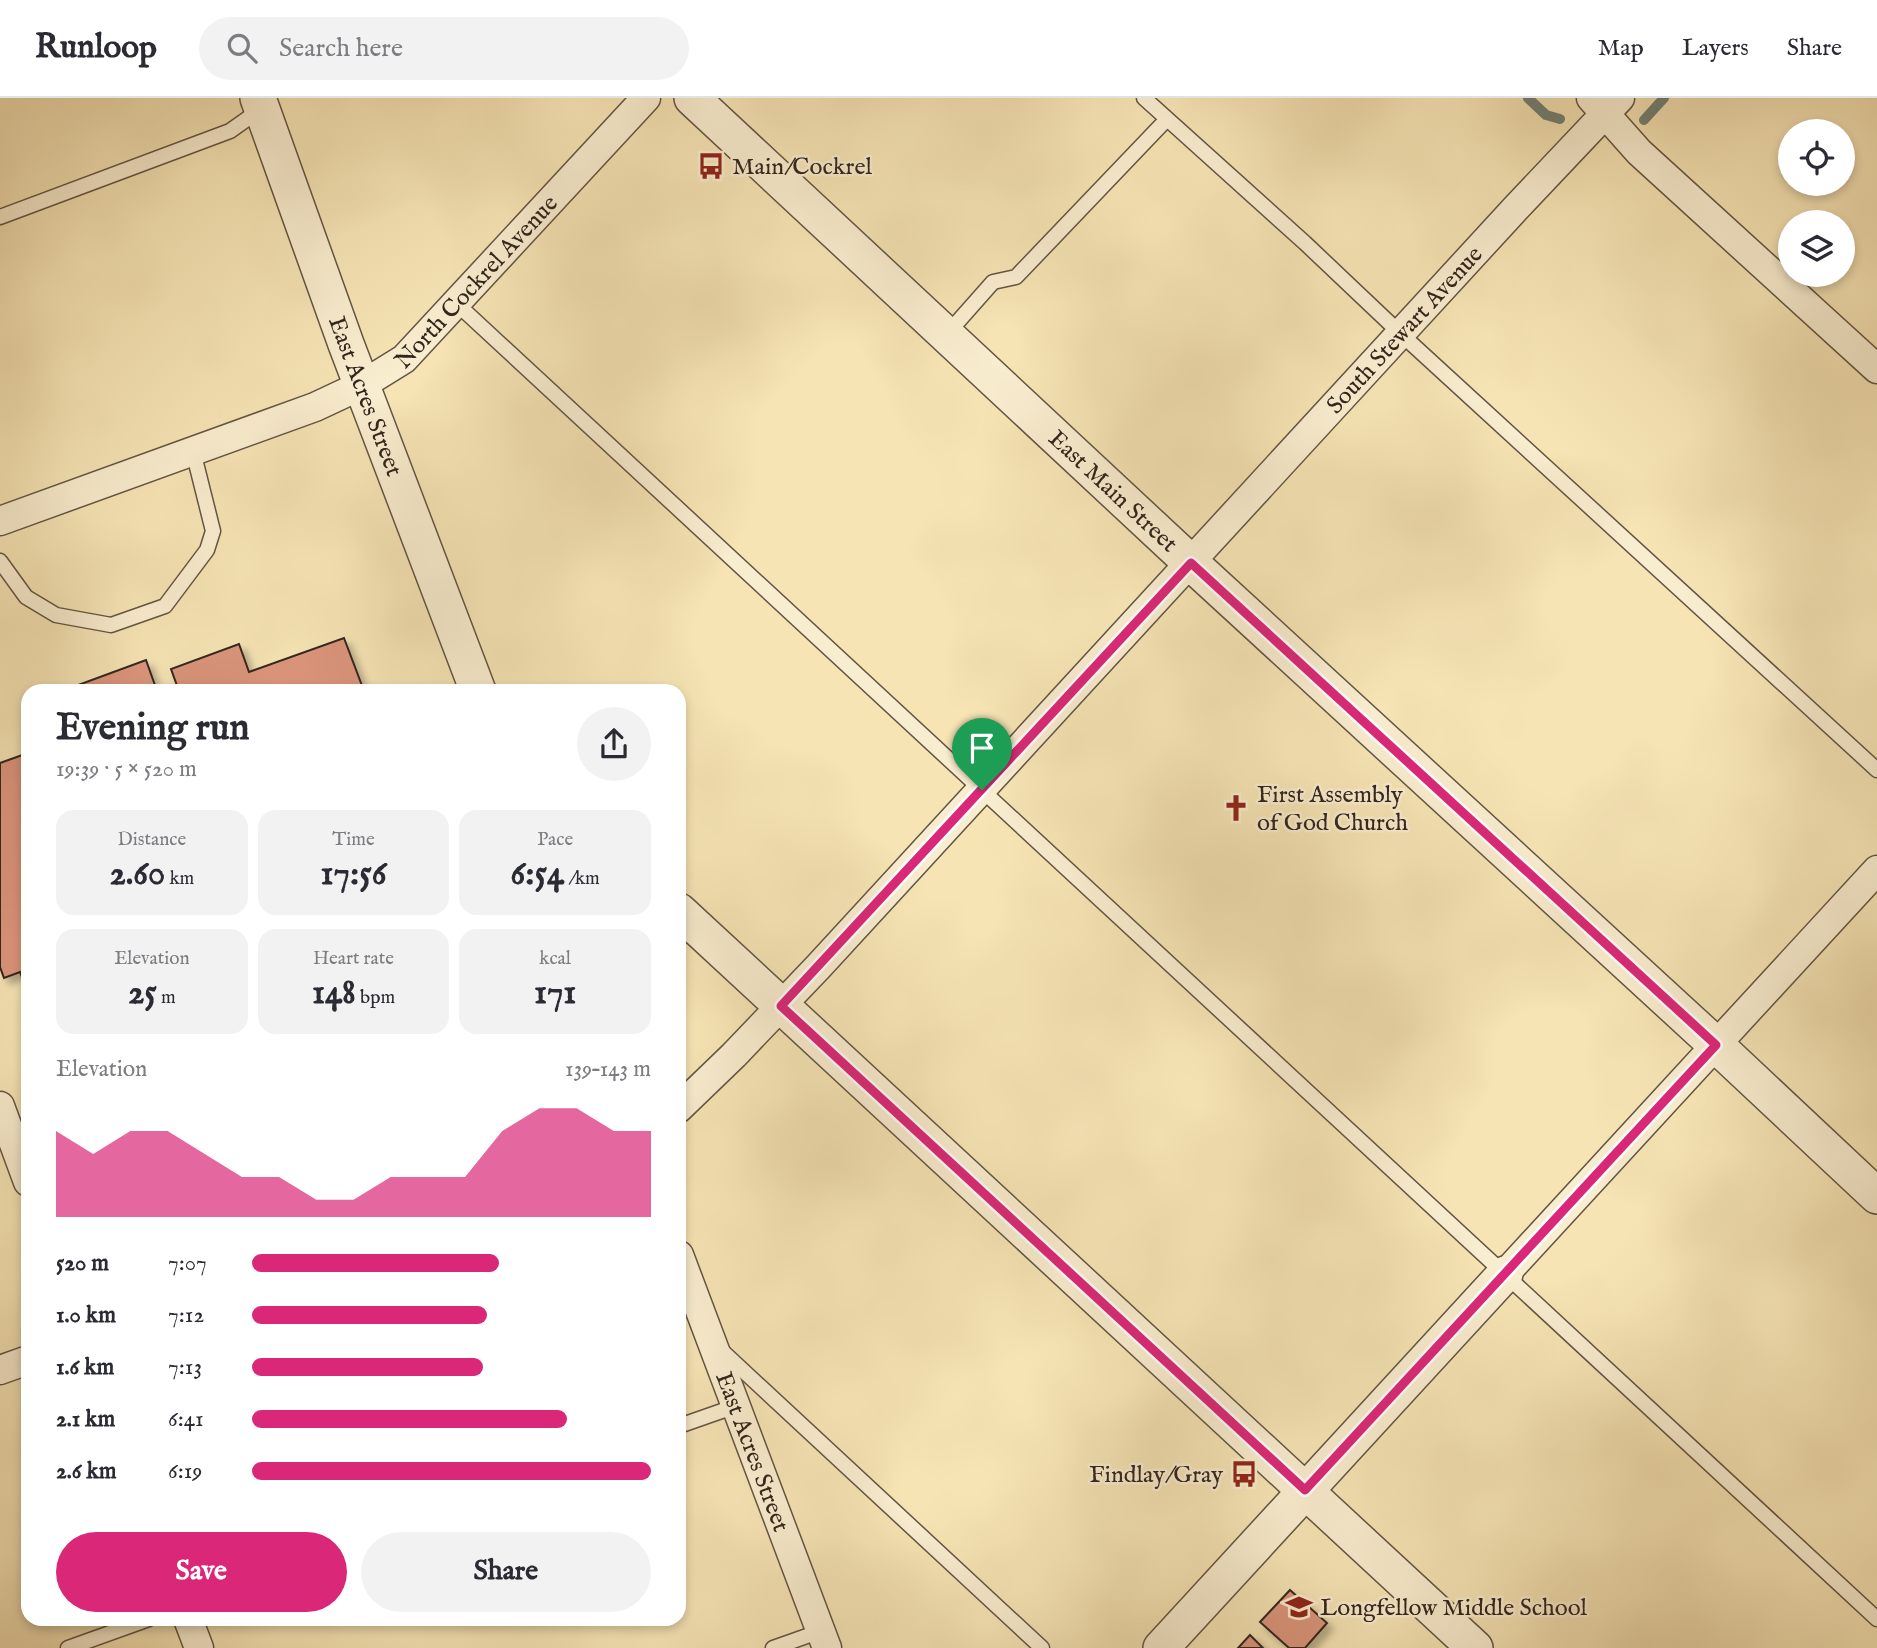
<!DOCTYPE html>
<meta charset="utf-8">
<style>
body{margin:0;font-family:"IM FELL English",serif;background:#f2f2f3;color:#2b2b33;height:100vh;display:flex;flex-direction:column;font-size:26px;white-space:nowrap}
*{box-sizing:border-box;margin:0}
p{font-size:23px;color:#7c7c81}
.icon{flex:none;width:38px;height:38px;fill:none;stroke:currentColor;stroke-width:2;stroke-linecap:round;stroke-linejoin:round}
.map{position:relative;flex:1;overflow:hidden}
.panel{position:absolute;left:21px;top:586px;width:665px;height:942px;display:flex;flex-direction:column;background:#fff;border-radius:21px;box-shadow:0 4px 10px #0003}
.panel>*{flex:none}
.controls{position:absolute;left:1778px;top:21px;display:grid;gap:14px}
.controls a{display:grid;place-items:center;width:77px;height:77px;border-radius:50%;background:#fff;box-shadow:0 4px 10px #0003;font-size:35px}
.pin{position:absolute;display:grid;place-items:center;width:60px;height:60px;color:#fff;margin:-72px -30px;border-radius:50% 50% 50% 0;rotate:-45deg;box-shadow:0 0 7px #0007}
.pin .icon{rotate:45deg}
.round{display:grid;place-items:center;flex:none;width:74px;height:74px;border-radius:37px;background:#f2f2f3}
.headline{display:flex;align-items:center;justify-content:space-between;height:119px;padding:0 35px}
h1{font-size:38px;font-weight:800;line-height:52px}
.figures{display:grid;grid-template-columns:repeat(3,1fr);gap:10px;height:119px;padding:7px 35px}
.figures div{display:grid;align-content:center;border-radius:18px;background:#f2f2f3;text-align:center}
.figures b{font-size:35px;font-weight:800}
.figures small{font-size:19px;font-weight:400}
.figures p{font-size:19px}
.chart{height:196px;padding:14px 35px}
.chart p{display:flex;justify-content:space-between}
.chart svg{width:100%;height:126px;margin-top:7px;fill:#db2777;opacity:.7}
.action{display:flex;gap:14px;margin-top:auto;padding:14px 35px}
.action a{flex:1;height:80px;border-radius:42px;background:#db2777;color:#fff;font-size:28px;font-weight:800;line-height:80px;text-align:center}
.action a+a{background:#f2f2f3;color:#2b2b33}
ul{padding:0 35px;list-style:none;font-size:23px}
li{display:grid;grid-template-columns:112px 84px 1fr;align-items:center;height:52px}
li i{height:18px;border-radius:9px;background:#db2777}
header{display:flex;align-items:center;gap:42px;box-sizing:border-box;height:98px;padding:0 35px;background:#fff;border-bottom:2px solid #e1e1e2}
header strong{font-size:33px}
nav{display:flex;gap:38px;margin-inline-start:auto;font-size:24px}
.search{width:490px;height:63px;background:#f2f2f3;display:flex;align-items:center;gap:18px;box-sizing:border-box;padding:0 24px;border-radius:38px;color:#7c7c81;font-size:26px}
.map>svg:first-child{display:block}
</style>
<header>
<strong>Runloop</strong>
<div class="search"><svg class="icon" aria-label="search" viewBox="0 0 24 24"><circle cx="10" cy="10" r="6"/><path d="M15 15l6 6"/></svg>Search here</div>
<nav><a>Map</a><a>Layers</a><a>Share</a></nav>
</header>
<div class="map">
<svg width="1877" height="1550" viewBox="0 0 1877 1550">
<defs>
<filter id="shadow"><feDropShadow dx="6" dy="6" stdDeviation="3.5" flood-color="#0004"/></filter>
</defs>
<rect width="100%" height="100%" fill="#f6e4b5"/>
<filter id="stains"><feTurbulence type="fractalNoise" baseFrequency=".00286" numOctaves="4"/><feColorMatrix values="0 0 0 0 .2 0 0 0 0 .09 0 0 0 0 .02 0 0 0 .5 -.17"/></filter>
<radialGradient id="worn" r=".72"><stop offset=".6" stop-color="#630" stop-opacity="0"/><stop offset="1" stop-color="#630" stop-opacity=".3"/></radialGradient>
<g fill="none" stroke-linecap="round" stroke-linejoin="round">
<path stroke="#728176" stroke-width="10" d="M1528,0L1546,17L1560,21
M1644,22L1664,0"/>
</g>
<path fill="#db957c" stroke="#32251d" stroke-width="2" filter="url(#shadow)" d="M344,540L364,593H179L171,571L239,546L249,574Z
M146,562L157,593H62Z
M28,655V895L20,874L4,880L0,869V665Z
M1290,1492L1327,1525L1305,1550H1289L1260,1524Z
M1250,1537L1263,1550H1238Z"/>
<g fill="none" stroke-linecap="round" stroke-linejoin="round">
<defs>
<path id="service" d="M1144,0L1305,145L1401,236L1877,672
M0,119L230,33L261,11
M456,205L1877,1521
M947,236L993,184L1016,179L1167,21
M0,463L26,499L56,517L111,527L165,508L207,452L213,433L193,353
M722,1253L1042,1550
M679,1328L736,1308
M68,1550L149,1521
M773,1550L821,1533"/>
<g id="minor">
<path d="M1591,0L1639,54L1877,271"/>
<path id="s1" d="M0,423L315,309L362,287L404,261L646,0"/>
<path d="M0,1008L28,1084"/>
<path id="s2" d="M679,1010L734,957L819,868L1515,111L1620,0"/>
<path id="s3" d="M679,1157L827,1550"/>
<path d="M1505,1176L1877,772"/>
<path d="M0,1272L28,1262"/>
<path d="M188,1521L199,1550"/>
</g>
<g id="tertiary">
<path id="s4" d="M258,0L346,246L478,593"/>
<path id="s5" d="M692,0L1191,465L1716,947L1877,1098"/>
<path d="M679,813L1475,1550"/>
<path d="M1161,1550L1505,1176"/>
</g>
</defs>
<use href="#service" stroke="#635543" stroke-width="17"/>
<use href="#minor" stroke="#635543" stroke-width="31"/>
<use href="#tertiary" stroke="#635543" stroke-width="38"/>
<use href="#service" stroke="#f9edcf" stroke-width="14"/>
<use href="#minor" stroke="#f9edcf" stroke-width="28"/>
<use href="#tertiary" stroke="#f9edcf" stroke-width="35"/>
</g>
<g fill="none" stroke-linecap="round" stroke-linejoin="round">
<defs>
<path id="route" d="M1191,465L1716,947L1305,1392L781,908Z"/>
</defs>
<use href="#route" stroke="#fff" stroke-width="14"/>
<use href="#route" stroke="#db2777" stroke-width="9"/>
</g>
<defs>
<symbol id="bus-bare" viewBox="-9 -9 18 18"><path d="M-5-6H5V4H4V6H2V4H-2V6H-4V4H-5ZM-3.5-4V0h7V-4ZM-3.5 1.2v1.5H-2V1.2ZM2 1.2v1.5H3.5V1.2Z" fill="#8f2418" stroke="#f9edcf" stroke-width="2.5" paint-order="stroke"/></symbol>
<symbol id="church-bare" viewBox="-9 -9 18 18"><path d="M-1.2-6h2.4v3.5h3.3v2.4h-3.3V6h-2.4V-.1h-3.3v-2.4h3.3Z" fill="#8f2418" stroke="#f9edcf" stroke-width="2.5" paint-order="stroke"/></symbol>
<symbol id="school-bare" viewBox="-9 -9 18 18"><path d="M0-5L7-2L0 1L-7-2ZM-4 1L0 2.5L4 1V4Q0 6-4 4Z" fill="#8f2418" stroke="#f9edcf" stroke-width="2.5" paint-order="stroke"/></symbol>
</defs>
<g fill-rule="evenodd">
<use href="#bus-bare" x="692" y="49" width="38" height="38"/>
<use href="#church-bare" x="1217" y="691" width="38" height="38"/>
<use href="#bus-bare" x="1225" y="1357" width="38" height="38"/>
<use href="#school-bare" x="1280" y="1490" width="38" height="38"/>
</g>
<g text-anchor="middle" stroke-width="5" stroke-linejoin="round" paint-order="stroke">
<g font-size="24" fill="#32251d" stroke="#f9edcf" text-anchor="start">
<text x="732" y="76">Main/Cockrel</text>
<text x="1257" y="704">First Assembly<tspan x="1257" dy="28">of God Church</tspan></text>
<text x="1223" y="1384" text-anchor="end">Findlay/Gray</text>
<text x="1320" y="1517">Longfellow Middle School</text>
</g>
<g font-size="24" fill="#32251d" stroke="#f9edcf">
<text dy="8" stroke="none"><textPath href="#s1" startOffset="542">North Cockrel Avenue</textPath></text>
<text dy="8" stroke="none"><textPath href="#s2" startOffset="1064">South Stewart Avenue</textPath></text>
<text dy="8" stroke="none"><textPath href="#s4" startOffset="317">East Acres Street</textPath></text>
<text dy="8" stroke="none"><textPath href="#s5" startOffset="576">East Main Street</textPath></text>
<text dy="8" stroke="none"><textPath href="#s3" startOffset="210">East Acres Street</textPath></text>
</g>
</g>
<rect width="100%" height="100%" filter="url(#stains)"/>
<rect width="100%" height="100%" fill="url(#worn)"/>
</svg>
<div class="controls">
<a><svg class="icon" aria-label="locate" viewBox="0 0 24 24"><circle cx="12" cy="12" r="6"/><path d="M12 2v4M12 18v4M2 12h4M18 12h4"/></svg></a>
<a><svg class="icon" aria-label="layers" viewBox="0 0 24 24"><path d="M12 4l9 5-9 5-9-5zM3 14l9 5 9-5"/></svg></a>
</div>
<div class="pin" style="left:982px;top:692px;background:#1e9e55"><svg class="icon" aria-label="arrive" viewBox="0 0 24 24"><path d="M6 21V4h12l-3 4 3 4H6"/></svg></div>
<section class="panel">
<div class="headline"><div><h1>Evening run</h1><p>19:39 · 5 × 520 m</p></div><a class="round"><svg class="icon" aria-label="share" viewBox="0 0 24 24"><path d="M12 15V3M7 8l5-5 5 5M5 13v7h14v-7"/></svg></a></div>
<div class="figures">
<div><p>Distance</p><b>2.60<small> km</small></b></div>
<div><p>Time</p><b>17:56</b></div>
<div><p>Pace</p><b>6:54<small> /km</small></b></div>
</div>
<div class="figures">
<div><p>Elevation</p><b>25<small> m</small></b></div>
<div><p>Heart rate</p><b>148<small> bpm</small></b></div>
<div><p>kcal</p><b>171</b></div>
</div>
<div class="chart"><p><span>Elevation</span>139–143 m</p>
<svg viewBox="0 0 160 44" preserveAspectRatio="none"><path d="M0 44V14L10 22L20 14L30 14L40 22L50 30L60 30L70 38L80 38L90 30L100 30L110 30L120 14L130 6L140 6L150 14L160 14V44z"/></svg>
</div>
<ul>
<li><b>520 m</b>7:07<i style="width:62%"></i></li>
<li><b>1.0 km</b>7:12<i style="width:59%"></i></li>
<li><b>1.6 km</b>7:13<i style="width:58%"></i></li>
<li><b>2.1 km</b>6:41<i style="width:79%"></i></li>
<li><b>2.6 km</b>6:19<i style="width:100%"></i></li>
</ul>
<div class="action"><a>Save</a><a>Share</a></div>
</section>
</div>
